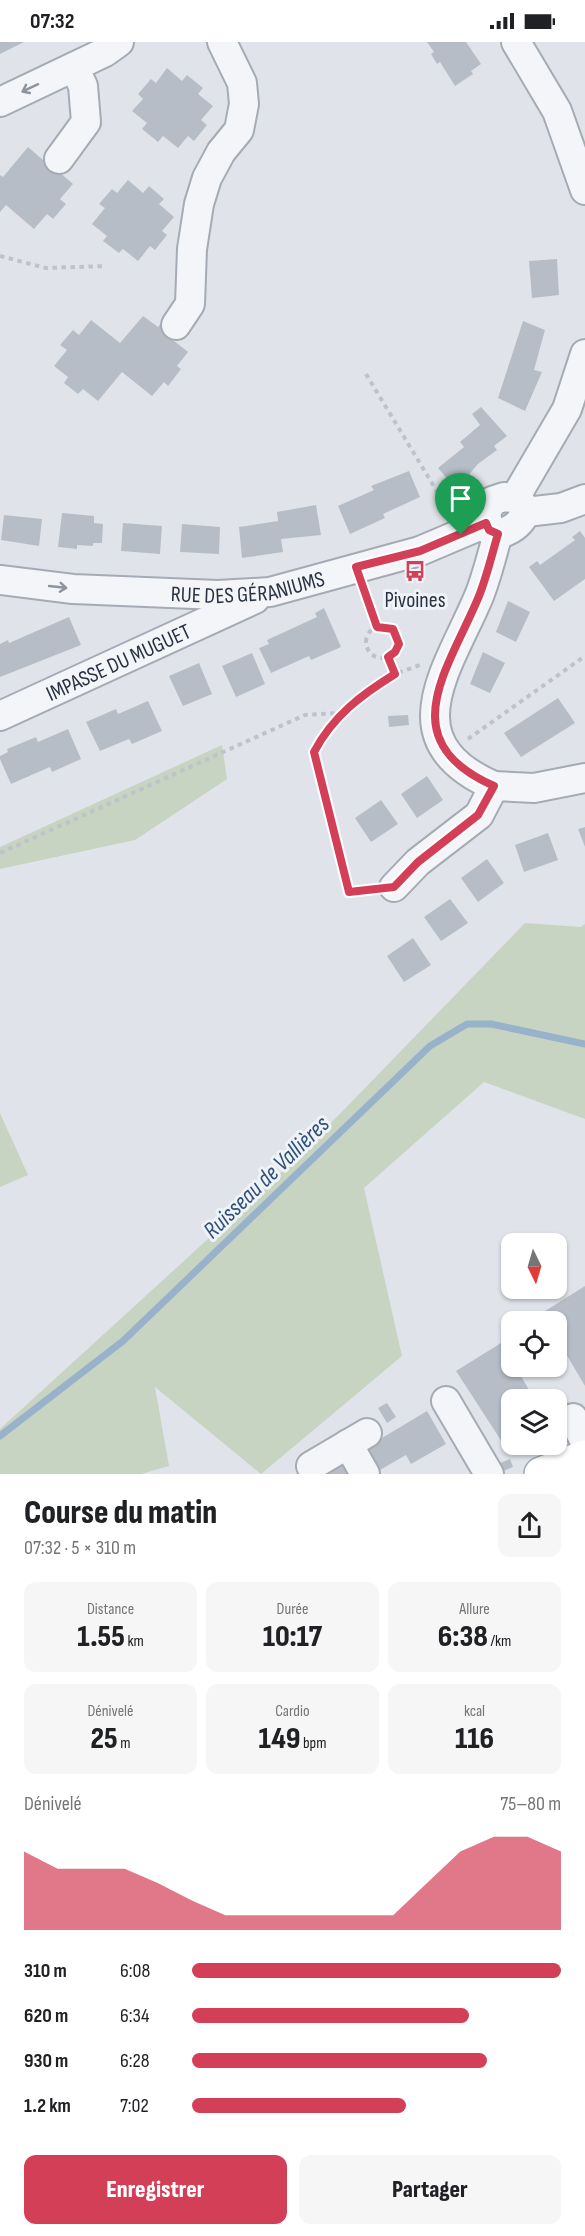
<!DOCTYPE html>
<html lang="fr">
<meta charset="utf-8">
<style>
body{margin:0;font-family:"Sofia Sans Condensed",sans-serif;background:#f6f6f6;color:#202124;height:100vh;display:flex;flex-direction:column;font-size:22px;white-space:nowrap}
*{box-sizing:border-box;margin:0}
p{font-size:20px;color:#757577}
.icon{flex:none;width:33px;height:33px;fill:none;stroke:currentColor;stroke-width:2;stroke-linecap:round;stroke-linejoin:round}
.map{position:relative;height:1432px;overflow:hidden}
.sheet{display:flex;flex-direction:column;background:#fff;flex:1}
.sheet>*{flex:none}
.needle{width:39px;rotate:175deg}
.buttons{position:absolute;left:501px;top:1191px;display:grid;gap:12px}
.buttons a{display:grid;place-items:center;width:66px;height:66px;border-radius:12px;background:#fff;box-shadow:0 2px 4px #0004;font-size:30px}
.pin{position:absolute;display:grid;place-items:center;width:51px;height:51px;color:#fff;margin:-62px -26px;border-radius:50% 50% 50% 0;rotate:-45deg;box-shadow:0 0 6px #0007}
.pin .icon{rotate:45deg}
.round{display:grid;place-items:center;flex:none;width:63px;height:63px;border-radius:12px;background:#f6f6f6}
.overview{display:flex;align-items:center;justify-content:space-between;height:102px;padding:0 24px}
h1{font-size:33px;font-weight:800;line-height:45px}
.figures{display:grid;grid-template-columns:repeat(3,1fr);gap:9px;height:102px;padding:6px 24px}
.figures div{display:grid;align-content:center;border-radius:12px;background:#f6f6f6;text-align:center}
.figures b{font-size:30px;font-weight:800}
.figures small{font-size:16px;font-weight:400}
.figures p{font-size:16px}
.chart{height:168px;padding:12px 24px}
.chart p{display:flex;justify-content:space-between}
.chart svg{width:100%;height:108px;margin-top:6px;fill:#d43f58;opacity:.7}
.action{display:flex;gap:12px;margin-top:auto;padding:12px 24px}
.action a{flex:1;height:69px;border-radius:12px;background:#d43f58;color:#fff;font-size:24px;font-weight:800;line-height:69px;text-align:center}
.action a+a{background:#f6f6f6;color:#202124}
ul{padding:0 24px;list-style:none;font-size:20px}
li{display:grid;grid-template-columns:96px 72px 1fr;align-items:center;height:45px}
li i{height:15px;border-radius:8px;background:#d43f58}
.status{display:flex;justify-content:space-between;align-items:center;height:42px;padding:0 30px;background:#fff;direction:ltr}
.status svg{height:16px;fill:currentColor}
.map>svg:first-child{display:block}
</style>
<div class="status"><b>07:32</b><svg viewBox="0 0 49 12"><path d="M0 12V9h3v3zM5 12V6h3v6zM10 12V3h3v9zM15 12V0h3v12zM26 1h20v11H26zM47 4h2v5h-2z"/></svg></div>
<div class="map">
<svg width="585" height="1432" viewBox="0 0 585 1432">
<rect width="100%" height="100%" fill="#e0e4ea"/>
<path fill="#c6d4c1" d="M222,703L227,737L135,798L0,827V805Z
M525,881L581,885L585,882V1077L484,1040L364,1146L402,1314L261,1432L155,1345L169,1424L141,1432H0V1387L301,1112Z
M0,1071L28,1133L0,1145Z"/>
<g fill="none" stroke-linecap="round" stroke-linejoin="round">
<path stroke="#99b2cb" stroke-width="7" d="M0,1394L123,1299L430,1004L467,982H491L585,1002"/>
</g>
<path fill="#b7bdc7" d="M0,0H24L0,12Z
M427,0H466L481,22L471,29L473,32L455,44L440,20L437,22L431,12L434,10Z
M167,26L182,39L187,33L203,46L198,52L213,64L201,78L207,83L194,99L188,94L178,106L163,94L158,100L142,87L147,81L132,69L143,57L138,52L151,37L156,41Z
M28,105L43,118L47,113L58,129L73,142L60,157L66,162L53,177L47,172L34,187L6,163L0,170V133L3,135Z
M128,138L143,151L149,144L164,157L159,162L174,175L162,189L167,193L155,208L150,204L138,219L123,207L119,211L103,199L107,194L92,182L105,166L99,162L112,147L117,151Z
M557,217L559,253L532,256L529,219Z
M143,274L158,285L162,280L177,292L173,298L188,310L177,324L181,327L168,344L164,340L152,354L122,330L98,359L83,347L78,352L64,341L68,335L54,324L67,308L60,303L73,288L79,293L91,278L120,301Z
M523,279L545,288L534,328L542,330L525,369L498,356Z
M481,365L507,394L494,404L497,408L478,422L466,436L468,438L456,447L438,426L464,405L460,400L480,383L472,372Z
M409,429L420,455L383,472L385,476L350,492L338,464L374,448L371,444Z
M316,463L321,493L281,497L283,510L242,516L239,485L278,479L277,470Z
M62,471L94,474V481L103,482L102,501H93V504L77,503V507L58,505Z
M4,473L42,477L39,504L1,498Z
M123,481L162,484L160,512L121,509Z
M182,482L220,485L219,512L180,510Z
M580,489L585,496V537L554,559L529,525L537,519L540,523L575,498L572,495Z
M508,559L530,570L516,600L496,590Z
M324,566L341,605L311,618L309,614L271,631L259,606L269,602L267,598L317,575L315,571Z
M69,575L81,603L0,635V602L8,598L9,601Z
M483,610L505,621L490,651L470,642Z
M252,611L265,642L236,655L222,624Z
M199,621L212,652L183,664L169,634Z
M558,656L575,681L521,715L504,691Z
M148,659L162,689L132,702L129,697L100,709L86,680L116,667L118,672Z
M408,673L409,683L389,685L388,674Z
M68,687L81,717L52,730L50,725L11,742L0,717V714L8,710L7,707L36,695L38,700Z
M427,734L443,758L417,776L401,752Z
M381,758L398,782L371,800L355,776Z
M585,785V805L578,787Z
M548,791L558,818L524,830L515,803Z
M487,817L504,841L478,860L461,836Z
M450,857L468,881L441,899L424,875Z
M413,896L431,923L404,940L387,914Z
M585,1244V1344L556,1295V1280H547L542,1271Z
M501,1301L512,1319V1324H515L535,1358H512V1400L504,1403L456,1329Z
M387,1361L396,1375L387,1381L378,1366Z
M427,1369L446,1402L411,1422L406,1413L380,1428L367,1405Z
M510,1417L513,1425L501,1430L498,1422Z
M343,1420L349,1432H321Z"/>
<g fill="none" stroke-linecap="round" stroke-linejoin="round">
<defs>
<g id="minor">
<path d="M516,0L557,69L585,148"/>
<path d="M0,60L105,10L119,0"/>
<path d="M59,117L86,80L83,44L74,25"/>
<path d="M176,283L190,262L192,207L199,162L207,136L221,110L239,88L244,62L242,41L222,0"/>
<path d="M504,455C516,456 522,458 526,470C520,483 511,489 498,492L489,488L486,471L492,459Z"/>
<path d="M515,456L567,367L585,312"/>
<path d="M526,470L561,466L585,457"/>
<path id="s1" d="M0,538L73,547L218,553L270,550L420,509L486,481"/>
<path id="s2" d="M0,674L255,557"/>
<path d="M494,744C390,699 449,626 479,554C487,534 492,512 498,492"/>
<path d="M394,845L418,820L479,773L494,744L534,746L585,736"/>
<path d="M446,1359L489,1432"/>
<path d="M573,1376L585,1400"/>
<path d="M348,1402L365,1432"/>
<path d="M311,1424L367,1391"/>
</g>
<path id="major" d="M541,1432L585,1415"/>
</defs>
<use href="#minor" stroke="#a5abb4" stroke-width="32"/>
<use href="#major" stroke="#9fa8b6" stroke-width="36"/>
<path stroke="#bec2c9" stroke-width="4" stroke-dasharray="4.5 4.5" stroke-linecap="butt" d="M0,214L46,226L106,224
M366,332L450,471
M364,549L377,584
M366 600a16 16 0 1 1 32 0a16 16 0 1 1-32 0Z
M388,615L395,632
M340,672L324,690L314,710L349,850L370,848
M468,697L585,614
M0,811L305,673L340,671L395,632L420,623"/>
<use href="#minor" stroke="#f3f5f8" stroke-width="28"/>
<use href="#major" stroke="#fff" stroke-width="33"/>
</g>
<defs><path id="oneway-shaft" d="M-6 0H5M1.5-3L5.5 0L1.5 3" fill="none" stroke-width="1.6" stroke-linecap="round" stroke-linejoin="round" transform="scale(1.5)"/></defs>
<g stroke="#8e949d">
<use href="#oneway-shaft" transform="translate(30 46) rotate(155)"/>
<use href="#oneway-shaft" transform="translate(58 545) rotate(6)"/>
</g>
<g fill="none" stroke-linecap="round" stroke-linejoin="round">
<defs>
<path id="route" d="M486,481L489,488L498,492C492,512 487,534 479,554C449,627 390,698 494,744L478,773L418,820L394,845L349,850L314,710C333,674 361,653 395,632L388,615L395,610L399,602L393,587L377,585L356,525L420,509Z"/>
</defs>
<use href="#route" stroke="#fff" stroke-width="12"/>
<use href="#route" stroke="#d43f58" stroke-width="8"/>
</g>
<defs>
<symbol id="bus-bare" viewBox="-9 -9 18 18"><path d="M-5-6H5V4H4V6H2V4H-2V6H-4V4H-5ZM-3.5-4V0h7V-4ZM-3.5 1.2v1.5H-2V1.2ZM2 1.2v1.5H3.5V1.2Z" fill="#d43f58" stroke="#eff3f7" stroke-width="2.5" paint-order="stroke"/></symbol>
</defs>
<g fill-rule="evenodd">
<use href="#bus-bare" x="400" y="514" width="30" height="30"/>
</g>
<g text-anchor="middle" stroke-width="6" stroke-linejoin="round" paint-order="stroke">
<g font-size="22" fill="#283242" stroke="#eff3f7">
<text dy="8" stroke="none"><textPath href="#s1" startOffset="249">RUE DES GÉRANIUMS</textPath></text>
<text dy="8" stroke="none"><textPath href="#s2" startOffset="130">IMPASSE DU MUGUET</textPath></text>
</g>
<g font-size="22" fill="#283242" stroke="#eff3f7">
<text x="415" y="565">Pivoines</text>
</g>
<g font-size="24" font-style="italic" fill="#305178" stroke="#eff3f7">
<text transform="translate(266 1135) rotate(-44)" y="8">Ruisseau de Vallières</text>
</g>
</g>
</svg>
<div class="buttons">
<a><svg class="needle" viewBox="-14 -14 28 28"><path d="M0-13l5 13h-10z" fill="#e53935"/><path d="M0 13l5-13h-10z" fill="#757577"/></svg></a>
<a><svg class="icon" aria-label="locate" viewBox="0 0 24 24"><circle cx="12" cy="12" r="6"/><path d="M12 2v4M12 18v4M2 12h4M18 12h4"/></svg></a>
<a><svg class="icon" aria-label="layers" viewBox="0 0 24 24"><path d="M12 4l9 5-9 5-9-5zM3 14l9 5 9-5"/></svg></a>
</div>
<div class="pin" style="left:461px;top:493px;background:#1e9e55"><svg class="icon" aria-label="arrive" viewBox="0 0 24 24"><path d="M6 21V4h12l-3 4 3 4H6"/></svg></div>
</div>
<section class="sheet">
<div class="overview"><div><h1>Course du matin</h1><p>07:32 · 5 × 310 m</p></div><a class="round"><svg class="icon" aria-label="share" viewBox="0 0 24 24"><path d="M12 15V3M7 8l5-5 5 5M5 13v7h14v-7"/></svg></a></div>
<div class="figures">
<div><p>Distance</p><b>1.55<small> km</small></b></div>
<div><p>Durée</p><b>10:17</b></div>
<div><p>Allure</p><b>6:38<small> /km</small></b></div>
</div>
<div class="figures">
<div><p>Dénivelé</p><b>25<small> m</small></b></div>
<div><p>Cardio</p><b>149<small> bpm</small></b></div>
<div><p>kcal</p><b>116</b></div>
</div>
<div class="chart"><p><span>Dénivelé</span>75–80 m</p>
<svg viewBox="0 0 160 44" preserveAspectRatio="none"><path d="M0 44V12L10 19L20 19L30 19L40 25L50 32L60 38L70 38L80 38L90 38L100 38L110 38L120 25L130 12L140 6L150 6L160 12V44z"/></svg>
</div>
<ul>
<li><b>310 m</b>6:08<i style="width:100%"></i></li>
<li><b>620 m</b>6:34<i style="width:75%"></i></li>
<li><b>930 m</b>6:28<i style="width:80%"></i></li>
<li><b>1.2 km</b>7:02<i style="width:58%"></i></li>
</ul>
<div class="action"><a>Enregistrer</a><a>Partager</a></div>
</section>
